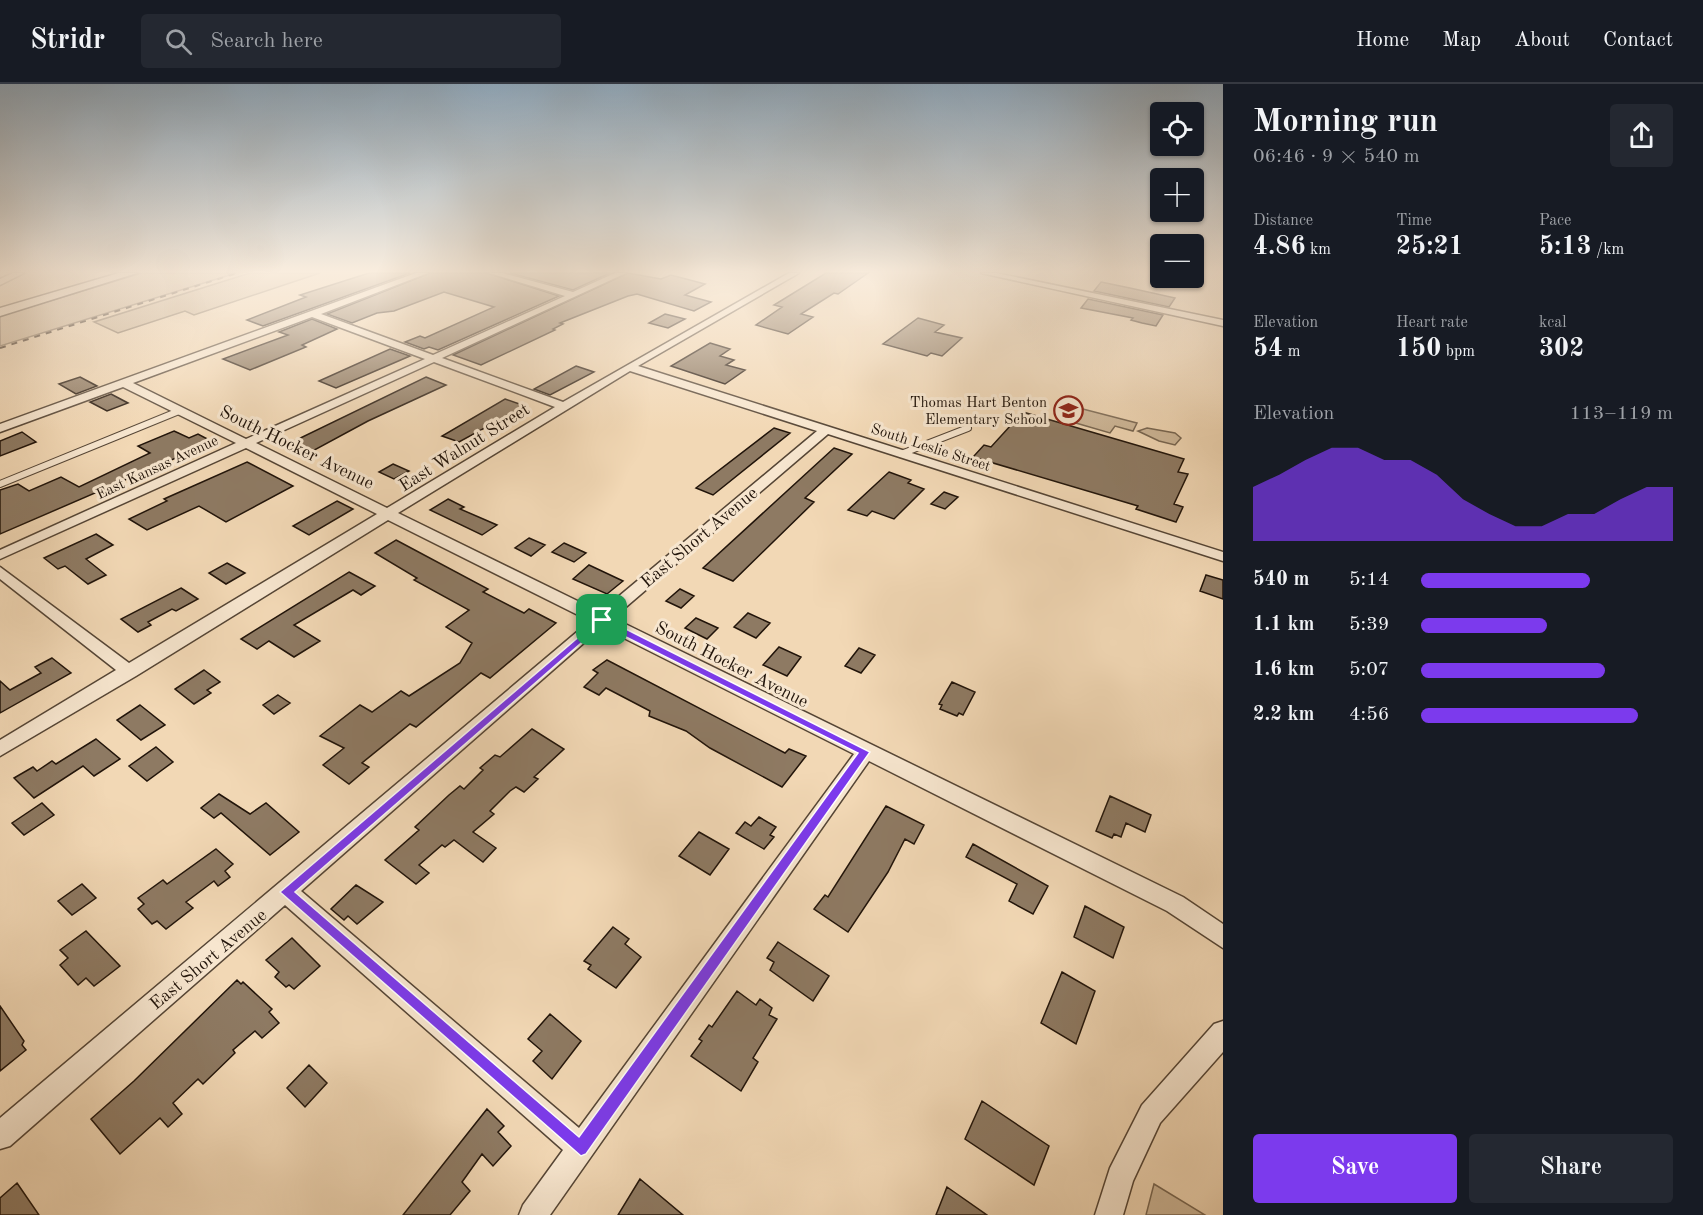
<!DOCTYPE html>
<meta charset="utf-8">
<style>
body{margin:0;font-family:"Old Standard TT",serif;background:#242831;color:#f1f3f6;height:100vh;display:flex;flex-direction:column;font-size:22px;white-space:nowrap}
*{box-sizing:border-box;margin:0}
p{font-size:20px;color:#9ea1a6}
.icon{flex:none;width:33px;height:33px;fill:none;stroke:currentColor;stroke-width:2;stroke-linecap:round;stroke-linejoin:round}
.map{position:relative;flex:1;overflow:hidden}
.drawer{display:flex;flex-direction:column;background:#171b24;width:480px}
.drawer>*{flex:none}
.fabs{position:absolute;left:1150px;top:18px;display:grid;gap:12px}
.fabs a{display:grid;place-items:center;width:54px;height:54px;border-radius:6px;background:#171b24;box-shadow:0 2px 4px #0004;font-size:30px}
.pin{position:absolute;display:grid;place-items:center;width:51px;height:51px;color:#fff;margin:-26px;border-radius:12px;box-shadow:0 3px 9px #0006}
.round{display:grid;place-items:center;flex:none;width:63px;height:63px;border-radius:6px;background:#242831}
.summary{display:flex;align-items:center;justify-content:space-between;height:102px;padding:0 30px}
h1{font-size:33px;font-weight:700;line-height:45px}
.figures{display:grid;grid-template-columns:repeat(3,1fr);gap:9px;height:102px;padding:6px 30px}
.figures div{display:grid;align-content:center}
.figures b{font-size:26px;font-weight:700}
.figures small{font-size:16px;font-weight:400}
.figures p{font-size:16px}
.chart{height:168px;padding:12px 30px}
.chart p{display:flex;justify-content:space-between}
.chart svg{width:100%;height:108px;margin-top:6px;fill:#7c3aed;opacity:.7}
.cta{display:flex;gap:12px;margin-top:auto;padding:12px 30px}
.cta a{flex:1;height:69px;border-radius:6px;background:#7c3aed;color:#fff;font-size:24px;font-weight:700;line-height:69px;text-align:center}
.cta a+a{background:#242831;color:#f1f3f6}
ul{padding:0 30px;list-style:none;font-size:20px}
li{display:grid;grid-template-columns:96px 72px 1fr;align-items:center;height:45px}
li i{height:15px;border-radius:8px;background:#7c3aed}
header{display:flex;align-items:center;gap:36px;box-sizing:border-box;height:84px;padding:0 30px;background:#171b24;border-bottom:2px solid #363941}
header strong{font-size:28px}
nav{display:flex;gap:33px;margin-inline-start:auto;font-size:21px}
.search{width:420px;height:54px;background:#242831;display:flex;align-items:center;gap:15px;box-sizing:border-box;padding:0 21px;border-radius:6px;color:#9ea1a6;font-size:22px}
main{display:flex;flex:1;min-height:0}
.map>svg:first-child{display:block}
</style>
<header>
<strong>Stridr</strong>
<div class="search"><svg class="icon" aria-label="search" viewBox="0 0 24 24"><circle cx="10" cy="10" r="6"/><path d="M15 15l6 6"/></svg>Search here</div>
<nav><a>Home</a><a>Map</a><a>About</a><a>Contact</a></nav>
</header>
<main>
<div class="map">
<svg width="1223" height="1131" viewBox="0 0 1223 1131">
<rect width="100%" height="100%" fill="#f2d8b5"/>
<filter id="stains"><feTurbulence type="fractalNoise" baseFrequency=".00333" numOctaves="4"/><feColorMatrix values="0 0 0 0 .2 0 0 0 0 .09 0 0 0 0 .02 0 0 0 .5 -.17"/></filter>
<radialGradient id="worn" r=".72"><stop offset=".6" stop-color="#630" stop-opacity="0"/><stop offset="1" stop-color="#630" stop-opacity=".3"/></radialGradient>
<path fill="#ceb798" stroke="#786651" stroke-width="1.5" d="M142,189H236L0,262V232Z
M250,189H320L194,231L185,227L118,249L94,238Z
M1079,324L1137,339L1133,347L1115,342L1110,349L1069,337Z
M1147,344L1175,349L1181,354L1175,361L1159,357L1138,347Z
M1154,1100L1205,1131H1146Z"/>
<path fill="#8e7a63" stroke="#21140a" stroke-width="1.5" d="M369,189H410L263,242L247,236L306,213L300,211Z
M430,189H487L559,212L438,266L429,263L424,265L405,258L420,252L425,254L494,223L444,208L394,227L377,229L352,239L327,230Z
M510,189H610L573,206Z
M628,189L661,195L671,191L705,200L685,211L711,218L694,227L637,210L628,212L560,239L563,240L553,245L555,246L481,281L453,271Z
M826,189H868L838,210L834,209L801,230L813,233L788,250L756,241L782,223L774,221Z
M1101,198L1130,204L1175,214L1169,223L1094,207Z
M1088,215L1163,231L1156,242L1142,239L1131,236L1133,234L1081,224Z
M665,230L685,235L668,244L649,239Z
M918,234L944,241L935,248L962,254L942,272L931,269L927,272L883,260Z
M312,235L337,245L302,261L306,263L250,286L223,275L288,251L279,248Z
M710,259L730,265L720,272L734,276L726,281L745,286L725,300L671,282Z
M390,265L410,272L336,304L319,297Z
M576,282L594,288L550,311L534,305Z
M80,293L97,302L76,310L59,300Z
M426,293L446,301L368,337L309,369L290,359Z
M111,310L128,319L107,327L90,318Z
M505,315L525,322L459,358L442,352Z
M1023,328L1184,375L1178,388L1188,390L1174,420L1183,423L1176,438L1136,425L1138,422L973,373L984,361L991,363Z
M774,344L790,349L713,411L696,404Z
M174,347L189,354L198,350L213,358L0,450V406L18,400L29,407L61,393L79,403L150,369L138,362Z
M22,348L36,358L0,372V357Z
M834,364L852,370L805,414L814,418L733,497L703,484Z
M247,378L293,402L226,438L199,422L147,446L129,435L167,417L164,415Z
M393,380L409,387L394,395L379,388Z
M889,388L911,396L908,399L924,405L894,435L872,427L867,432L848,426Z
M944,408L958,413L945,425L931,420Z
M448,415L464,423L460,425L497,441L482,451L430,426Z
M337,417L353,425L309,451L293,442Z
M96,450L113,461L86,475L106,491L88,500L65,482L58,485L44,474Z
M529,454L545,461L531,472L515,464Z
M396,456L488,505L483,508L524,529L529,525L556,539L490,594L481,589L416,643L410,640L362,679L369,683L349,700L323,681L344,664L320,652L360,621L372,628L401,607L409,612L460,579L472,559L446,543L469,526L414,496L417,494L375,469Z
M564,459L586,469L574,478L552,468Z
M227,479L245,489L226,500L209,489Z
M589,481L623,497L607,510L573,495Z
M349,488L375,502L361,511L353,506L294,541L320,557L294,573L269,557L257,565L241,555Z
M1206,491L1223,496V515L1200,507Z
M181,504L198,515L176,527L172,525L148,538L151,541L138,548L121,535Z
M680,505L694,512L681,524L666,517Z
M748,529L770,539L756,554L734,543Z
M696,534L718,544L707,555L685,544Z
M779,563L801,573L787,592L763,581Z
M859,564L875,571L861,589L845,582Z
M52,574L71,589L0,629V597L10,606L41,589L35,583Z
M607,576L785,669L789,665L806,672L782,703L710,664L686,647L649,632L650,627L606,604L599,611L584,603L598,589L593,586Z
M204,586L220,598L207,606L211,609L194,620L175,605Z
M952,598L975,608L963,631L959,629L957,632L940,625L942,621L939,620Z
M278,611L290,619L274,630L263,621Z
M140,621L165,641L141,656L117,636Z
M532,645L564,665L534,693L538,695L524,708L516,703L510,707L490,727L494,730L473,748L496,764L483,778L454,756L445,763L442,761L419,781L429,789L416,800L385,776L419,746L415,743L449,711L460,702L464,705L483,686L480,684L495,671L500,673Z
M96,655L120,675L94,692L83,682L34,714L14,694L33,683L37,687L52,677L56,680Z
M156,663L173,678L147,697L129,682Z
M219,710L250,730L266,719L299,748L270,771L221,729L214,734L201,724Z
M1110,712L1151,731L1145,748L1126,739L1121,753L1114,750L1112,754L1096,747Z
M42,719L54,731L24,751L12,739Z
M886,722L924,741L914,760L905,755L888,788L848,848L814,825L825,811L828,813Z
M759,733L776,743L770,751L774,753L764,765L736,749L745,738L751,742Z
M699,748L729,765L710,791L679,772Z
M973,760L1048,802L1033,830L1009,817L1017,800L966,773Z
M216,765L233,780L225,787L230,793L218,802L214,797L186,818L193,824L166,845L157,837L152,840L138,825L144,820L138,814L163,796L167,800Z
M82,800L96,814L72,831L58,817Z
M356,801L383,818L357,840L348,832L344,836L331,825Z
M1085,822L1124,843L1113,874L1074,853Z
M613,843L629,855L625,860L641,873L616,904L588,885L591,881L584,877Z
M86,847L120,882L94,902L86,894L78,901L60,881L68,874L60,866Z
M292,854L320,882L294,905L289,901L286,903L275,893L279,888L266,876Z
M778,858L829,892L813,917L770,886L774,878L767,874Z
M1062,888L1095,907L1076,960L1041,939Z
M237,896L241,900L243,898L272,925L269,928L279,939L262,954L255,947L233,966L235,969L203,1000L198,995L173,1019L182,1030L168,1043L160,1034L120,1070L91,1035L134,997Z
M737,907L756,921L760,915L772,924L769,931L777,935L753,974L758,978L741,1007L691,972L702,957L699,955L709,941L712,943Z
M0,922L24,957L22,961L26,966L0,987Z
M550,930L581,957L552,995L533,977L542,967L528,955Z
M309,981L327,999L305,1023L287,1004Z
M982,1017L1049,1062L1034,1101L965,1055Z
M487,1025L504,1042L498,1048L511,1062L493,1082L482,1070L462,1098L470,1107L450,1131H403Z
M640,1095L683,1131H618Z
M17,1099L39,1131H0V1114Z
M947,1103L987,1131H936Z"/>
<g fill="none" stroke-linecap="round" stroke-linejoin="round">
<defs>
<path id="lane" d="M901,370L968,344
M0,400L179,327"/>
<path id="street" d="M13,189H24L0,201V195Z
M416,189H428L321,230L433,271L565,212L489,189H502L573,208L615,189H626L442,274L563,318L789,189H799L638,282L1223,468V477L828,350L613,534L1183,813L1223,840V864L1167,827L869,677L550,1131H519L523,1121L563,1066L285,821L10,1062L0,1065V1034L590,537L388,436L136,592L0,672V656L116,586L0,495V483L129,579L377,430L246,364L0,475V466L236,359L123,303L0,348V340ZM312,233L425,275L246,355L133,299ZM434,278L555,323L387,424L256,359ZM630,287L817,347L600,528L398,429ZM602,543L854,670L579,1044L301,807Z
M981,189H996L1223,236V242Z
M1223,937V968L1160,1039L1133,1097L1123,1131H1095L1110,1084L1142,1021L1214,940Z"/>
<path id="secondary" d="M119,189H137L0,232V224Z"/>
</defs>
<use href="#lane" stroke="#554535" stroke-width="8"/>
<use href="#street" stroke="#554535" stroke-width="3"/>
<use href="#secondary" stroke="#21140a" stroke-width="3"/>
<use href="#lane" stroke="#f7e6cf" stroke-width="6"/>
<use href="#street" fill="#f7e6cf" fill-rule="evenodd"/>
<use href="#secondary" fill="#f7e6cf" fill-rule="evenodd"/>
<path stroke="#21140a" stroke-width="2" stroke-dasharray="6 6" stroke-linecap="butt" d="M0,264L237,189"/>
</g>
<linearGradient id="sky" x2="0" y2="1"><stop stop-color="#8fa8bc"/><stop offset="0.54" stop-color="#f9edde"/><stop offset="1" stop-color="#f9edde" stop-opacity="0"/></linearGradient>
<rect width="1223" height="347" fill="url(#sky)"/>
<path fill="#7c3aed" stroke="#fff" stroke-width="1.5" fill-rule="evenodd" d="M602,533L870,668L586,1070L581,1072L280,808ZM602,541L858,669L579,1053L295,808Z"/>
<defs>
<symbol id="school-ring" viewBox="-11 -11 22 22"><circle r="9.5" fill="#f7e6cf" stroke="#8f2418" stroke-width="1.5"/><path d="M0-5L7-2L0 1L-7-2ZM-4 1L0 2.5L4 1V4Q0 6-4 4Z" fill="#8f2418"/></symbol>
</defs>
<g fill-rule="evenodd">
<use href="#school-ring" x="1052" y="310" width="33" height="33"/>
</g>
<g text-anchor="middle" stroke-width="6" stroke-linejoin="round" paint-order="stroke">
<g font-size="15" fill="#21140a" stroke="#f7e6cf" text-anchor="end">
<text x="1047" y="323">Thomas Hart Benton<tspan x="1047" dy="17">Elementary School</tspan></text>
</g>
<g font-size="15" fill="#21140a" stroke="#f7e6cf">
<text transform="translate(931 363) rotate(18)" y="5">South Leslie Street</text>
<text transform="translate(157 383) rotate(-25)" y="5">East Kansas Avenue</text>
</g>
<g font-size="18" fill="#21140a" stroke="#f7e6cf">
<text transform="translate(297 363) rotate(26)" y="6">South Hocker Avenue</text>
<text transform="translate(464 363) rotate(-32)" y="6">East Walnut Street</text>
<text transform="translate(699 453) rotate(-40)" y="6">East Short Avenue</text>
<text transform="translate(732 580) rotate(27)" y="6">South Hocker Avenue</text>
<text transform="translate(208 875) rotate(-40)" y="6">East Short Avenue</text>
</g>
</g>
<rect width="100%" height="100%" filter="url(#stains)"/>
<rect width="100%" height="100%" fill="url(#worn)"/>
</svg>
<div class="fabs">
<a><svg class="icon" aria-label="locate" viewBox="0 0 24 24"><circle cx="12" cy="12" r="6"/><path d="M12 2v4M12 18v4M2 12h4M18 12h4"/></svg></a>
<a>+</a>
<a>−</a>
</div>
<div class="pin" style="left:602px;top:536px;background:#1e9e55"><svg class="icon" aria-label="arrive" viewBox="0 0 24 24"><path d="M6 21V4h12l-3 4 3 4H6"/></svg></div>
</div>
<section class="drawer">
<div class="summary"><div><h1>Morning run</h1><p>06:46 · 9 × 540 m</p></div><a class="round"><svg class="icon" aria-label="share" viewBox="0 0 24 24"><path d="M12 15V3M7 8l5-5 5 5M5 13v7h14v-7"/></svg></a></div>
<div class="figures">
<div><p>Distance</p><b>4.86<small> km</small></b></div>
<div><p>Time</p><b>25:21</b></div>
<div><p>Pace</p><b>5:13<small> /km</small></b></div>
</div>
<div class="figures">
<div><p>Elevation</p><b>54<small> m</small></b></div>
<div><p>Heart rate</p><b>150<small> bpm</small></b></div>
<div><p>kcal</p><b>302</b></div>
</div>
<div class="chart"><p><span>Elevation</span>113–119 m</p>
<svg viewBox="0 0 160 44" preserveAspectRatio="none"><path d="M0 44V22L10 17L20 11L30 6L40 6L50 11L60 11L70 17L80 27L90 33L100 38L110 38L120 33L130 33L140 27L150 22L160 22V44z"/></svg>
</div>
<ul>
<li><b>540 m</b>5:14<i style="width:67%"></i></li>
<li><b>1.1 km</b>5:39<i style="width:50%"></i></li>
<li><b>1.6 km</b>5:07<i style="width:73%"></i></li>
<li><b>2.2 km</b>4:56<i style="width:86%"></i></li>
</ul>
<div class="cta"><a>Save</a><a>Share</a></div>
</section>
</main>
